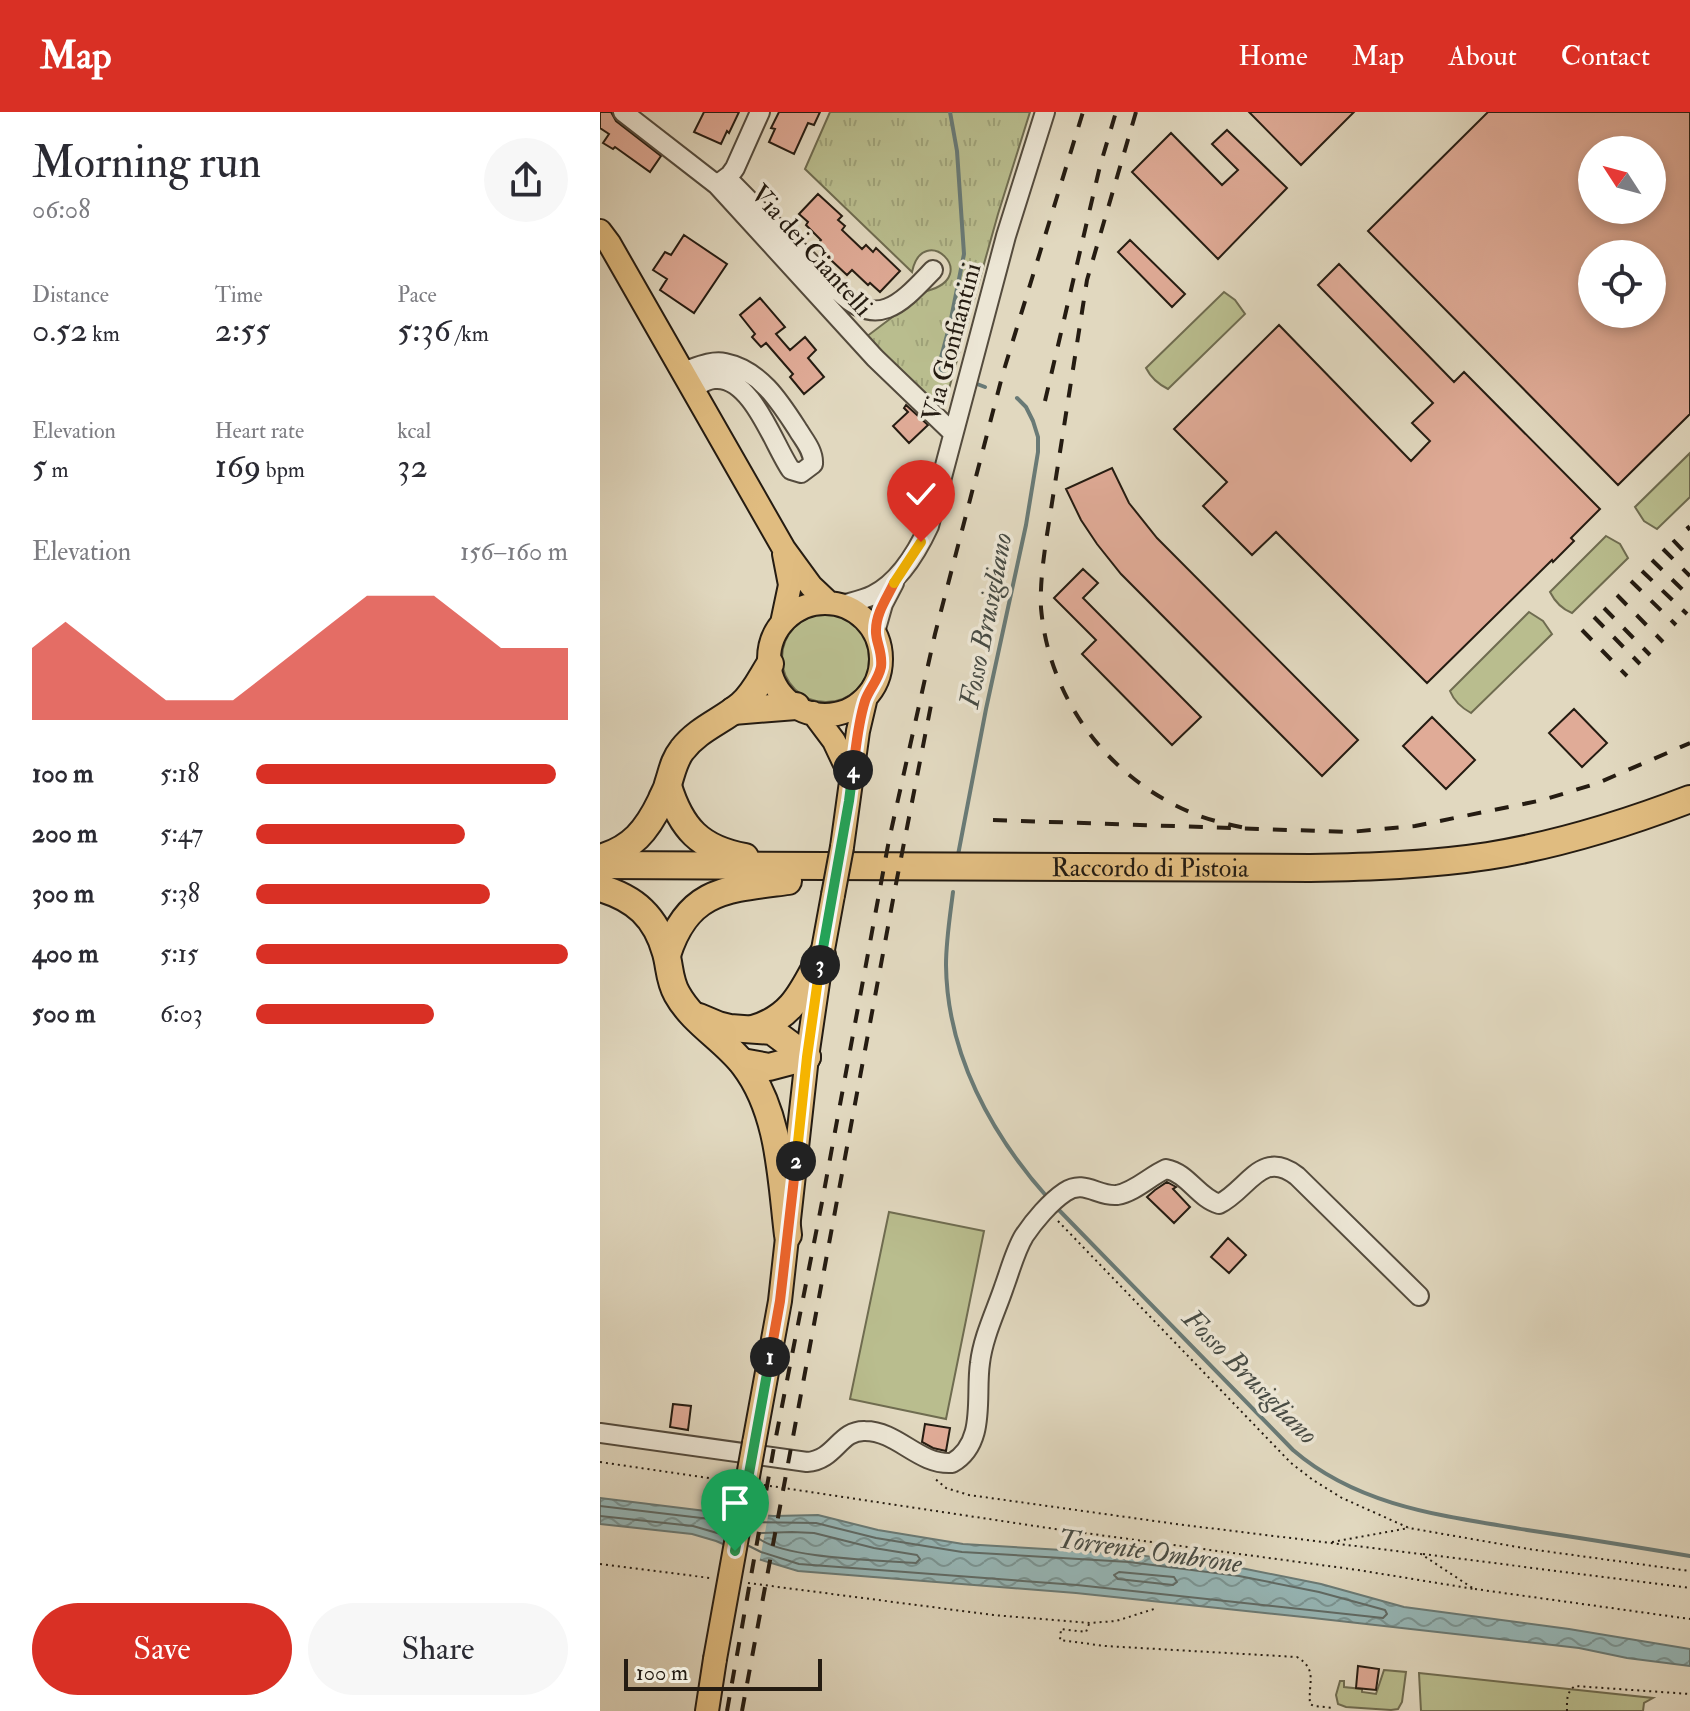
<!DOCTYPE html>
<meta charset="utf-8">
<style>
body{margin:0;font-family:"IM FELL Double Pica",serif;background:#f7f7f7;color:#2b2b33;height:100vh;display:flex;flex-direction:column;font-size:30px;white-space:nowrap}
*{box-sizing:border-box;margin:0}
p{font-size:26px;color:#7c7c81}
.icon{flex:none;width:44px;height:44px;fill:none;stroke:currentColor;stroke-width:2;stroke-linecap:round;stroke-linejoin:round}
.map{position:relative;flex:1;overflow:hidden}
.details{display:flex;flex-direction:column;background:#fff;width:600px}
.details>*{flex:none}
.needle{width:52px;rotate:306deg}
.controls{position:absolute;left:978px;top:24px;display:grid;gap:16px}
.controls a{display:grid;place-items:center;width:88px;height:88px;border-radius:50%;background:#fff;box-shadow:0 4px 12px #0003;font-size:40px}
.scale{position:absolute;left:24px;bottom:20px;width:198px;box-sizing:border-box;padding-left:8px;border:4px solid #251c12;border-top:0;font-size:22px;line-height:28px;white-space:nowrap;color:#251c12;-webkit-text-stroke:6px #ece6d5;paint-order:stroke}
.pin{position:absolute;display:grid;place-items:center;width:68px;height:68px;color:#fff;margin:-82px -34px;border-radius:50% 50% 50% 0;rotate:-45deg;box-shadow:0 0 8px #0007}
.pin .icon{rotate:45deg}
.km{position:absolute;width:40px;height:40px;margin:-20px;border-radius:50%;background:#222;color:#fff;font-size:22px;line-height:40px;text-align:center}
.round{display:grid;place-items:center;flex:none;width:84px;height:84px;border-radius:42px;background:#f7f7f7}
.headline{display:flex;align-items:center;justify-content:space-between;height:136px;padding:0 32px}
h1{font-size:44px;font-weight:600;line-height:60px}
.metrics{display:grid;grid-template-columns:repeat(3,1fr);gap:12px;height:136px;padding:8px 32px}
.metrics div{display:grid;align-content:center}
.metrics b{font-size:34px;font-weight:600}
.metrics small{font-size:22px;font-weight:400}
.metrics p{font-size:22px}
.chart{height:224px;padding:16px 32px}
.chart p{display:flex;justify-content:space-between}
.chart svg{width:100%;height:144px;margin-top:8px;fill:#d93025;opacity:.7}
.cta{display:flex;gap:16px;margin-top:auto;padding:16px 32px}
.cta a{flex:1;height:92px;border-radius:48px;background:#d93025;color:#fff;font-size:32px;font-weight:600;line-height:92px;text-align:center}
.cta a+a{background:#f7f7f7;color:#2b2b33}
ul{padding:0 32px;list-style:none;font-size:26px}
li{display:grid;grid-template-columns:128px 96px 1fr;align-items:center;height:60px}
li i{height:20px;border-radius:10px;background:#d93025}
header{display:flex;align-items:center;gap:48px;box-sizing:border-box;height:112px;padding:0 40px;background:#d93025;color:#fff}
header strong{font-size:38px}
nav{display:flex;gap:44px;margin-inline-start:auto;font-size:28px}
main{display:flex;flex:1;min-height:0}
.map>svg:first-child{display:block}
</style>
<header>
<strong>Map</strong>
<nav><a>Home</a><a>Map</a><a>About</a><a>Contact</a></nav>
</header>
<main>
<section class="details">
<div class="headline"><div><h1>Morning run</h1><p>06:08</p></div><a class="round"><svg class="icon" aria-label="share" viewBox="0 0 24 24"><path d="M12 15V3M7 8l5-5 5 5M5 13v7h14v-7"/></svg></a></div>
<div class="metrics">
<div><p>Distance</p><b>0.52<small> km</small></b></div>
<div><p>Time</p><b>2:55</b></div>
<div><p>Pace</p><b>5:36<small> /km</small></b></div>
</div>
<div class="metrics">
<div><p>Elevation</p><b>5<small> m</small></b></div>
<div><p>Heart rate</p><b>169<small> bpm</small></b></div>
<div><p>kcal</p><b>32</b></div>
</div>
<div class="chart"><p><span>Elevation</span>156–160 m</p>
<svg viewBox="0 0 160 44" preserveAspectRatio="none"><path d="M0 44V22L10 14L20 22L30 30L40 38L50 38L60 38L70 30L80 22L90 14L100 6L110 6L120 6L130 14L140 22L150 22L160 22V44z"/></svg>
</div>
<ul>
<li><b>100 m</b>5:18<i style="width:96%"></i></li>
<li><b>200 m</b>5:47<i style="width:67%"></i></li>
<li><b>300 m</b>5:38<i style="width:75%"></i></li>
<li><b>400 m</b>5:15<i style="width:100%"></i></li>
<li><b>500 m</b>6:03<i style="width:57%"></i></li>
</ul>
<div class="cta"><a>Save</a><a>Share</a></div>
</section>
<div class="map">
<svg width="1090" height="1599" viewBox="0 0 1090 1599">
<defs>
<pattern id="park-tufts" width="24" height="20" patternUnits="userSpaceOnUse" patternTransform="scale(2)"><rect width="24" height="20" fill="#b9bd8e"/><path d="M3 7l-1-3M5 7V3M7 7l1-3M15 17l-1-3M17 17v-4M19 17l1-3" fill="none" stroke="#9fa279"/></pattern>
<pattern id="water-waves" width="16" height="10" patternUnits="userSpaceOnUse" patternTransform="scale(2)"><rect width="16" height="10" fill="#96b8b9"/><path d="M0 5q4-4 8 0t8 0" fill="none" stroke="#7a9595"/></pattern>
</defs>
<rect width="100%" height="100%" fill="#e1d8bf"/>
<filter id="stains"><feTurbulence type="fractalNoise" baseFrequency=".0025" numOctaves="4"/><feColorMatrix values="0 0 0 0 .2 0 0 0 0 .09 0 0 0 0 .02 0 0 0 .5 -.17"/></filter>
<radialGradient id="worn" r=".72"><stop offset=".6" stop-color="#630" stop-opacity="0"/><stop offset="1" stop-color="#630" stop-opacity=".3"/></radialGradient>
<path fill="#b9bd8e" stroke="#6f6c50" stroke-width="2" d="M624,180L635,188L645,202L568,277C558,272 551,266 546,256Z
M1090,341V385L1057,417L1044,409L1035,395Z
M1006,424L1020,432L1028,446L972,501C962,497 955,490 950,480Z
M929,500L943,509L952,522L871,601C862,596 854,589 850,579Z
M182 546a44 44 0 1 1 88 0a44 44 0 1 1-88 0Z
M289,1100L384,1119L346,1307L250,1287Z
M784,1558L806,1560L802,1590L798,1597L791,1598L746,1595L738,1592L736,1583L740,1569H744V1575L762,1577V1580L776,1582Z
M819,1561L1053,1586L1044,1591L1043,1599H821Z"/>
<path fill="url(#park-tufts)" stroke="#6f6c50" stroke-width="2" d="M230,0H430L398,102L345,291L342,295L311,271L266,225L327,179C383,164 323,108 312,160L205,57Z"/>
<path fill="url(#water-waves)" stroke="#697a76" stroke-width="2" d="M0,1386L122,1401L174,1404L218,1403L278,1418L363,1432L529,1442L641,1456L721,1472L804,1495L969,1517L1090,1537V1554L1027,1546L979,1536L713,1506L476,1481L198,1459L158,1447L116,1429L92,1422L0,1412Z"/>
<path fill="#e1d8bf" d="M154,1398L169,1399L159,1452L145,1446Z"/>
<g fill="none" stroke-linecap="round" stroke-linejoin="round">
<path stroke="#5e6a66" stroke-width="2" d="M0,1394L127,1409
M0,1404L93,1414L124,1423
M192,1420L214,1421L274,1436L317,1443L320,1447L316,1451C281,1448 181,1447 157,1425L161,1421Z
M149,1434L161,1440L199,1452L477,1473L783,1506L787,1502L785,1498L719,1480L639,1464L529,1450L362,1440L276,1426L216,1411L153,1410
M519,1460L574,1465L577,1470L573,1473L518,1467L514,1463Z"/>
<path stroke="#697a76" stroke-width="4" d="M349,264L340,260L339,253L350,212L364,142L357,39L350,0
M377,272L385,275
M358,743L386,597L426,413L438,340V325L433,309L426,295L417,286
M353,780C350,804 346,829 346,853C347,942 391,1022 448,1086
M456,1095L693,1338C759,1395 844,1404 927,1418C981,1426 1036,1435 1090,1444"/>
</g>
<path fill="#e0ab97" stroke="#251c12" stroke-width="2" fill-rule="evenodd" d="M0,0H11L16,9L61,44L50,60L15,35L13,37L3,31L9,22L0,16Z
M104,0H139L129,21L127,19L121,32L94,20Z
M179,0H220L214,13L208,11L194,42L169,30L175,17L171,16Z
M649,0H754L701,53Z
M888,0H1090V302L1018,373L768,119ZM992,38H1052V98H992ZM992,142H1052V202H992Z
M627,18L687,76L618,147L532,60L571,21L622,73L638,58L612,32Z
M218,82L242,104L238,108L245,114L242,118L262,137L266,133L273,140L276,136L300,159L280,180L270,171L268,173L252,158L247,163L216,134L221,128L206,113L208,110L199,102Z
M84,123L127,152L94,201L60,178L67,167L53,158L65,140L71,143Z
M530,128L585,182L572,195L518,140Z
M739,152L854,270L864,260L1000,397L971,426L974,429L953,450L952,448L827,571L676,420L652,443L603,394L627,370L574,317L679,213L811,349L830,329L812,311L833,291L718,173Z
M160,186L185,215L176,222L190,238L205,225L216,238L208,246L224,265L204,282L190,265L193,262L166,231L161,235L152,225L155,222L140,203Z
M306,293L328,313L309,331L293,314L308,300L304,296Z
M512,356L529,391L557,426L758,628L722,664L521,462L497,432L481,408L466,377Z
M483,457L498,471L483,486L601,605L572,633L482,542L496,528L454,486Z
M974,597L1007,631L982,655L949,621Z
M832,605L875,648L846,677L803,634Z
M567,1070L576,1075L573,1077L590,1095L574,1111L547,1085L555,1078Z
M628,1126L646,1143L629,1161L611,1145Z
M73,1292L91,1294L88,1318L70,1315Z
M325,1312L350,1316L346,1339L333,1336L322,1330Z
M758,1554L779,1557L776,1578L756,1576Z"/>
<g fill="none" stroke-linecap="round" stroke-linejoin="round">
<defs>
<path id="minor" d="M23,0L117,73L275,246L353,321
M127,66L239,180C279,219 303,189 333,158
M118,72L130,63L135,56L160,0
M82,260C95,256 111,248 125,251C160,258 180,290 198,318C204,328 214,339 213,352L201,361L191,358C174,334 152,264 115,267C107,267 99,273 92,277
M242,493C252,490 263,488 273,483C299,470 317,440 329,414L406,124L445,0
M275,520L283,492L294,471
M0,1321L207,1350C236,1348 239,1318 265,1319C298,1319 318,1353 352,1351C387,1331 375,1284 380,1251C383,1225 396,1199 404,1175C410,1159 415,1139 424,1124C434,1109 450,1090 465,1080C484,1067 498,1085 517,1083C535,1080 550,1064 566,1057C588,1061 598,1086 619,1092C648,1078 661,1036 697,1064L819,1184"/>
<path id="major" d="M0,119L9,131L184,437L211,474L229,491
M169 547a56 56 0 1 1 112 0a56 56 0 1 1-112 0Z
M182,511L190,473L184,442
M213,601L234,629L251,665
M242,735L258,619L266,585
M154,1331L180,1189L207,945L222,843L233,783
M107,1599L115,1547"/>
<g id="highway">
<path d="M133,599L196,594"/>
<path d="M68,674C81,716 100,737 145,745"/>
<path d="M0,746C32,737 47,718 61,689C63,683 67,678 68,672C72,660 74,648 82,638C98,617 122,609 141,593C154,582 161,566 170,552"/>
<path id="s1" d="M0,753L710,756C769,755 829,753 888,744C957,733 1025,712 1090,687"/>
<path d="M0,776C35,786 56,805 66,841C70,855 69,868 77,882C93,911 124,927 144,953C180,1000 181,1066 188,1123"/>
<path d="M67,843C88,777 127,777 188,769"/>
<path d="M99,905L118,913L130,916L172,919L207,945"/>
<path d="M153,917C194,905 203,877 222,843"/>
<path d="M142,950L169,955L207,945"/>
</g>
</defs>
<use href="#minor" stroke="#544b3d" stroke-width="22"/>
<use href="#major" stroke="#251c12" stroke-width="26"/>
<use href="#highway" stroke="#251c12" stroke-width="30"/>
<path stroke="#251c12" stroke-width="2" stroke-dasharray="2 4" stroke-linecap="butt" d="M458,1109L691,1351L713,1368L742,1386L809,1416L929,1437L1090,1459
M0,1350L129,1369
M164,1373L455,1417L758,1458L874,1477L821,1442L576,1412L369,1383L346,1376L333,1365
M732,1430L809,1416
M823,1442L1090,1476
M0,1452L110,1466
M148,1471L393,1503L490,1511L516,1509L554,1497
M875,1477L1090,1507
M489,1512L486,1520L461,1517L460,1528L505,1534L697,1545C718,1558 708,1570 710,1592L714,1594L734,1596
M967,1599C967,1589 966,1580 975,1574L1090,1582"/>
<use href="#minor" stroke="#ece6d5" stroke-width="18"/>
<use href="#major" stroke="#e0bc80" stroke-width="22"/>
<use href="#highway" stroke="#e0bc80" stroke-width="26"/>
<path stroke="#251c12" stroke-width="4" stroke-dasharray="14 14" stroke-linecap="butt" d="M536,0L487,168L446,429C443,451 440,473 441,496C449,587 508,666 592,701C611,709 631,713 651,717
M445,289L500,54L516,0
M1087,414L1090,418
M1073,428L1090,446
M1063,437L1090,464
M1052,448L1090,485
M1042,459L1087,502
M1031,469L1076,513
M1017,483L1063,530
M1004,496L1050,543
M994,505L1040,552
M982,518L1027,564
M393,708L750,720L815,714L943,688L998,671L1090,631
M127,1599L174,1335L222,1090L289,728L335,522L403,261L483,0
M142,1599L295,777L331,593"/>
<defs>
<path id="major-bridge" d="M233,783L242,735
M115,1547L154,1331"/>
</defs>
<use href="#major-bridge" stroke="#251c12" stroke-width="26" stroke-linecap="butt"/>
<use href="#major-bridge" stroke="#e0bc80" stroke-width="22"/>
</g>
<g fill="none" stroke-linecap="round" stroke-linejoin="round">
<defs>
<path id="split-1" d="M135,1439L170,1245"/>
<path id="split-2" d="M170,1245L180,1189L196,1049"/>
<path id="split-3" d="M196,1049L207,945L220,853"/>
<path id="split-4" d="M220,853L249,689L253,658"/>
<path id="split-5" d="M253,658C256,635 258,611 265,589C269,577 278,569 281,555C283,539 275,529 276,518C276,501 287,486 294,471"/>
<path id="split-6" d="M294,471L321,430"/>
</defs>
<use href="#split-1" stroke="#fff" stroke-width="16"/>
<use href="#split-2" stroke="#fff" stroke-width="16"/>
<use href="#split-3" stroke="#fff" stroke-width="16"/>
<use href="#split-4" stroke="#fff" stroke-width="16"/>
<use href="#split-5" stroke="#fff" stroke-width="16"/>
<use href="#split-6" stroke="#fff" stroke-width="16"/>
<use href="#split-1" stroke="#22a559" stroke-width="10"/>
<use href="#split-2" stroke="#f0652b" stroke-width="10"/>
<use href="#split-3" stroke="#f5b400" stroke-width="10"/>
<use href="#split-4" stroke="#22a559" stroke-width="10"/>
<use href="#split-5" stroke="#f0652b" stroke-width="10"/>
<use href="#split-6" stroke="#f5b400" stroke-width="10"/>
</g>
<g text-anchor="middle" stroke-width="7" stroke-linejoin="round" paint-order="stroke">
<g font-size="26" fill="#251c12" stroke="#ece6d5">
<text transform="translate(212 138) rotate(48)" y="9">Via dei Ciantelli</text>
<text transform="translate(351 230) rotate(-75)" y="9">Via Gonfiantini</text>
<text dy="9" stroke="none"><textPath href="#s1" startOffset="550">Raccordo di Pistoia</textPath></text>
</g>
<g font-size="28" font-style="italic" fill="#474b44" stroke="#ece6d5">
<text transform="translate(385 508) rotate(-79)" y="10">Fosso Brusigliano</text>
<text transform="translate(651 1264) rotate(45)" y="10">Fosso Brusigliano</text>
<text transform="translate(550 1438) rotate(8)" y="10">Torrente Ombrone</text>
</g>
</g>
<rect width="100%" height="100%" filter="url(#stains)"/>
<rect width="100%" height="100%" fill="url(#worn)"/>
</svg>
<div class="controls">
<a><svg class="needle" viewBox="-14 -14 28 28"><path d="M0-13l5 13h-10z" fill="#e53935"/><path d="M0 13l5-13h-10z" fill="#7c7c81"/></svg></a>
<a><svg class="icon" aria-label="locate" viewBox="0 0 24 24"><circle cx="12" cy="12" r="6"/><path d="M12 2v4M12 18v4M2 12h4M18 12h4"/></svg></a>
</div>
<div class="scale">100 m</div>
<div class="pin" style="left:135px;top:1439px;background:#1e9e55"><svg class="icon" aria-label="arrive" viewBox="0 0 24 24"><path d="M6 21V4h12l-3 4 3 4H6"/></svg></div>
<div class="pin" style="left:321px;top:430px;background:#d93025"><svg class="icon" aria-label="check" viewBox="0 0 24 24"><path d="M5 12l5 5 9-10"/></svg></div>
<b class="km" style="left:170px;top:1245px">1</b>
<b class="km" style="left:196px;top:1049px">2</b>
<b class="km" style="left:220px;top:853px">3</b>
<b class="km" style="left:253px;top:658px">4</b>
</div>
</main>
